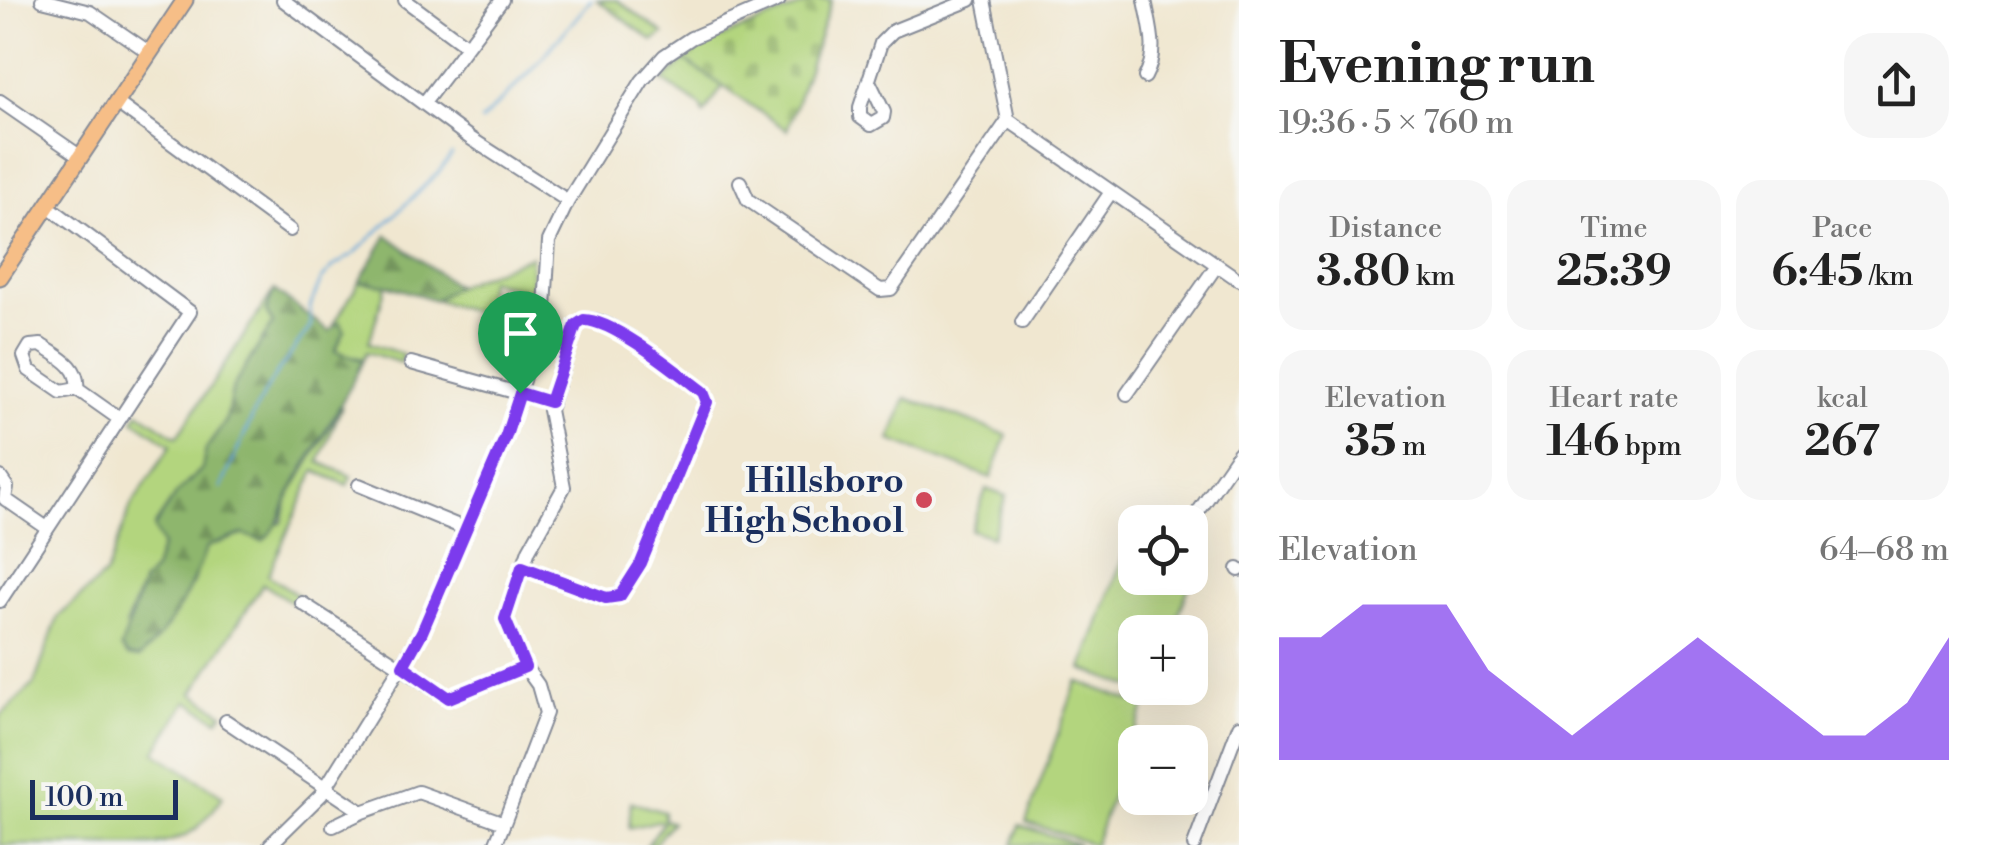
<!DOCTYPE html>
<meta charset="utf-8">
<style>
body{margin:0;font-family:"Libre Bodoni",serif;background:#f6f6f6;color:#222;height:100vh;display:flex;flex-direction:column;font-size:38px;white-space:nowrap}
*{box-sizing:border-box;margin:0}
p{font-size:32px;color:#767676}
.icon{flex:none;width:55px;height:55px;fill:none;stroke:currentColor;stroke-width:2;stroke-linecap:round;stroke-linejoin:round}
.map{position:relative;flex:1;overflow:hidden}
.side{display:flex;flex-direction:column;background:#fff;width:750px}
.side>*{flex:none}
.controls{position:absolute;left:1118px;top:505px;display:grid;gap:20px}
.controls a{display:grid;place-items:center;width:90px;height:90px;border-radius:20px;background:#fff;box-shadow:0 10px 40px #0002;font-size:50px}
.scale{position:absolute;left:30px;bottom:25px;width:148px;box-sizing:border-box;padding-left:10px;border:5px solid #1b2f5e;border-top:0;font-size:28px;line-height:35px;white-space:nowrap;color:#1b2f5e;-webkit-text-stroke:8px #f6f6f2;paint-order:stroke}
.pin{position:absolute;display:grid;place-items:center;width:85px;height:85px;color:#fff;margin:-102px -42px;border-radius:50% 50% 50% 0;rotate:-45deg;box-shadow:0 0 10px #0007}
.pin .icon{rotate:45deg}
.round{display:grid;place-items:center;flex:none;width:105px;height:105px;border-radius:30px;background:#f6f6f6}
.summary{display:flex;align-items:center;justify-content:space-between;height:170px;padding:0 40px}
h1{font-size:55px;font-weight:800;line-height:75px}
.figures{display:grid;grid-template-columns:repeat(3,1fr);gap:15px;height:170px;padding:10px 40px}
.figures div{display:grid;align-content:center;border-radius:25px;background:#f6f6f6;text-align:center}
.figures b{font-size:42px;font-weight:800}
.figures small{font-size:28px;font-weight:400}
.figures p{font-size:28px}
.chart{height:280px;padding:20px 40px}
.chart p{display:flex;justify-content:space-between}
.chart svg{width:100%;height:180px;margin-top:10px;fill:#7c3aed;opacity:.7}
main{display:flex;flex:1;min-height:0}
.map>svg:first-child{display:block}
</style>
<main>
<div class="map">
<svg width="1239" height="845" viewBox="0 0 1239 845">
<defs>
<pattern id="forest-firs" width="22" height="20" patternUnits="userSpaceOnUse" patternTransform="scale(2.5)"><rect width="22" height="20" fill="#8eb66d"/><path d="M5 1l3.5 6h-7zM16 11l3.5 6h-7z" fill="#73945d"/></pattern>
<pattern id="cemetery-stones" width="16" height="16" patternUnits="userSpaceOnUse" patternTransform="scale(2.5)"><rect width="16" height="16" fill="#b3d57e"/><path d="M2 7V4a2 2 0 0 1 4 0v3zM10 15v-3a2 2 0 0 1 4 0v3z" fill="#99b76f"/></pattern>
<pattern id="park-crowns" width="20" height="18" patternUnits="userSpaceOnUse" patternTransform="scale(2.5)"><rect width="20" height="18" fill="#b3d57e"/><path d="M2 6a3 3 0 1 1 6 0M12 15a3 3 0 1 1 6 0" fill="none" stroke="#99b76f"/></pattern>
</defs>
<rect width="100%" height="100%" fill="#f6f6f2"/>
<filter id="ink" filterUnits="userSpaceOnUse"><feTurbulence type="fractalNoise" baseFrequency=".01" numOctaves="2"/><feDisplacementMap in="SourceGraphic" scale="20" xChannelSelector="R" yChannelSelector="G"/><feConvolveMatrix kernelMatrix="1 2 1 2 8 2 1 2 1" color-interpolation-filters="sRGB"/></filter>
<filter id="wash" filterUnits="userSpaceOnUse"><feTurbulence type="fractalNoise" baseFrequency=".0048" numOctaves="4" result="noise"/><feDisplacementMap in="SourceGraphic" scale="40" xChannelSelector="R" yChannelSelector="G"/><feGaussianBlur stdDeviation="2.25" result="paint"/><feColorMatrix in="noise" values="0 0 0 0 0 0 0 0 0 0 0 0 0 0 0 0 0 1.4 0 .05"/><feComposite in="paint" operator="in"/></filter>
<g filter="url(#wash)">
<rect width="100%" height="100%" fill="#f0e7d0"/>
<path fill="#b3d57e" stroke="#67826e" stroke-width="2.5" d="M685,60L723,86L704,114L701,106L663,81Z
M531,256L532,293L489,280L482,314L436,300L456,286Z
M359,282L386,285L369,343L403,354L401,363L367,352L363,359L335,351L340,323L334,324Z
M274,290L266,312L273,323L233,387L226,421L206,449L202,469L177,493L154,527L162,545L154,570L143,582L126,624L192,585L206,547L282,522L288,498L342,406L319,462L351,476L348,485L315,471L268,575L298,595L293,603L263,584L193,693L223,713L218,720L187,701L155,752L223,796C202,828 191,838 153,845H0V716L34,684L58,617L106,574L131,506L171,445L134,420L139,412L177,437Z
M906,398L1007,435L991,478L890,440Z
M986,489L1006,496L992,537L971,530Z
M1135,524V578H1190V536L1206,542L1172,632H1135V688H1152L1150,694L1082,669Z
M1077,681L1145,706L1094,845L1026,822Z
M631,802L664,812V820L672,822L654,845H647L663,823L658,821L629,828Z
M1020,825L1079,845H1013Z"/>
<path fill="url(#forest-firs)" stroke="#547266" stroke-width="2.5" d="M387,235L456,286L435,300L386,285L359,282Z
M274,290L329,331L340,322L345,331L335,351L363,360C342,407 314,448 290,494C278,518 285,518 263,541L242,534L207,547C191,587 172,630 139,658L128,656L121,648L143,582L154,570L162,545L154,528L177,493L202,469L206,449L226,421L233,387L273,323L266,312Z"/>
<path fill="url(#cemetery-stones)" stroke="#67826e" stroke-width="2.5" d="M816,0H832L787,130L677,55Z"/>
<path fill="url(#park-crowns)" stroke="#67826e" stroke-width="2.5" d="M597,0H617L664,34L653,41Z"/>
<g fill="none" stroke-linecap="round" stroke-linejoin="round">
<path stroke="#64a7d8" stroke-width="2.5" d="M481,121L533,69L591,0
M221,488L255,411L274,377L311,326L310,307L321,280L334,266L354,254L438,173L452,154"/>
</g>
</g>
<g filter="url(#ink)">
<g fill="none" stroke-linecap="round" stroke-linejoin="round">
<defs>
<path id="minor" d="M42,0L90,12L150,53
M283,0L470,138L568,201
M405,0L467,46
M984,0L1008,120L1239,280
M1145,0C1150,27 1159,51 1145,77
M869,81L884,112L883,118L871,125L860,117V107L881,43L893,31L970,0
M0,101L81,157
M117,103L290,230
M424,103L502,0
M740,182L748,200L880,290L891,289L1008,120
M1022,322L1111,192
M411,363L550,402
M77,389L61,392L29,370L24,356L30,346L41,345C58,357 80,365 77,389L118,418
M1127,394L1217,265
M0,477L7,487L5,499
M359,485L466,529
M5,499L47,528
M1196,515L1239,453
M1238,569L1239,570
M0,601L190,312L48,206
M302,603L449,698L525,667
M226,721L362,812L418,792L504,823L546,713L538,685L525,667L505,619L529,550L564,487L549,410L576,325C583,320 589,318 598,321C631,333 674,370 703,392L707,402L641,563L619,596L606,598L522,567
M333,826L362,812
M270,845L321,795L422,632L506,436L545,308L549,241L568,201L642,81L664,56L691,38L779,0
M495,845L504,823
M1194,845L1239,726"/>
<path id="major" d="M0,277L185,0"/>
</defs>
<use href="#minor" stroke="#868b97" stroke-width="16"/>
<use href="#major" stroke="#868b97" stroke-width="19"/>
<use href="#minor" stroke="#fff" stroke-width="12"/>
<use href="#major" stroke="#f6be87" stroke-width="15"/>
</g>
</g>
<g fill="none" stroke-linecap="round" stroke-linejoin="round" filter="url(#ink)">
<defs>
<path id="route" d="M584,320C614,320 678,373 703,392L707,402L641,563L620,596L606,598L522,567L505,619L525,667L449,698L403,666L422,632L506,436L520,393L550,402L576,325Z"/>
</defs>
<use href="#route" stroke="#fff" stroke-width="20"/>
<use href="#route" stroke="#7c3aed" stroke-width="12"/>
</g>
<circle fill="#d1495b" stroke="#f6f6f2" stroke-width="4" cx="924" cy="500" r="10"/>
<g text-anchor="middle" stroke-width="9" stroke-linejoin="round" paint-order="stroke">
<g font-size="35" font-weight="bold" fill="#1b2f5e" stroke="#f6f6f2" text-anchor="end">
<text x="904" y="492">Hillsboro<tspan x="904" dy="40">High School</tspan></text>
</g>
</g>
</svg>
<div class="controls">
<a><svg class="icon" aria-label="locate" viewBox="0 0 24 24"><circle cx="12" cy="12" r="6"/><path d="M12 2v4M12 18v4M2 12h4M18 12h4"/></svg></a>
<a>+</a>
<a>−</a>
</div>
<div class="scale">100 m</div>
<div class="pin" style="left:520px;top:393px;background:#1e9e55"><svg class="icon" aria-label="arrive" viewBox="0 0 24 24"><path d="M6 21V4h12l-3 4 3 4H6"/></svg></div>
</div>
<section class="side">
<div class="summary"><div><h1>Evening run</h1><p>19:36 · 5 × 760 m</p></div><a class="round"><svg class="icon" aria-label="share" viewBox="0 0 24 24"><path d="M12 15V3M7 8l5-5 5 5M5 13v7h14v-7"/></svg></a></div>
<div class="figures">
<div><p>Distance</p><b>3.80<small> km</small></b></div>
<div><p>Time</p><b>25:39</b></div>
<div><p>Pace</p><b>6:45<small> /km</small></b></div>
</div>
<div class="figures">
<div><p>Elevation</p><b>35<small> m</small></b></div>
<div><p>Heart rate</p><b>146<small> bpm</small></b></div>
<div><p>kcal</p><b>267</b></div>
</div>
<div class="chart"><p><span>Elevation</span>64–68 m</p>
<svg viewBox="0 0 160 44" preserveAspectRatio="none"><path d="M0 44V14L10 14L20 6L30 6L40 6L50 22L60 30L70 38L80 30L90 22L100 14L110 22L120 30L130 38L140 38L150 30L160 14V44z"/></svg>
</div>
</section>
</main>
